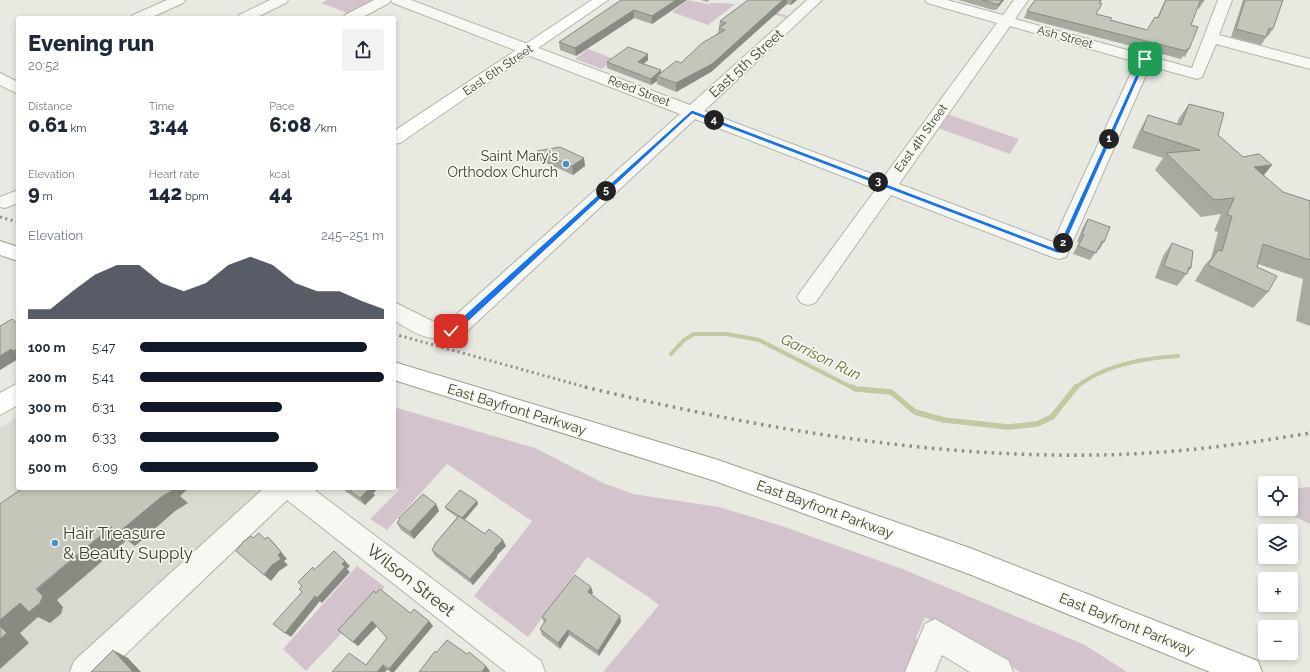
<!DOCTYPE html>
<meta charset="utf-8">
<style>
body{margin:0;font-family:Raleway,sans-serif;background:#f2f2f3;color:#1f2937;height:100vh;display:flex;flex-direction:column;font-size:15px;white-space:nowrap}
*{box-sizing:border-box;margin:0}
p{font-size:13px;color:#747a83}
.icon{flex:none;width:22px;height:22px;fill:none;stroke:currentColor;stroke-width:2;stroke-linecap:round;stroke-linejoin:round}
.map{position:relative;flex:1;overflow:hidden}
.panel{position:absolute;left:16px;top:16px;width:380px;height:474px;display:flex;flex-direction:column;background:#fff;border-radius:4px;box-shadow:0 2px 6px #0003}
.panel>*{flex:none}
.controls{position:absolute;left:1258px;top:476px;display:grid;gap:8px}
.controls a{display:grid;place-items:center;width:40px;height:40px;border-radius:4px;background:#fff;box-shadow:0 2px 6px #0003;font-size:20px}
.pin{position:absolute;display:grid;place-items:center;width:34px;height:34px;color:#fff;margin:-17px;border-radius:8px;box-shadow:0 2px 6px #0006}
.km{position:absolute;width:20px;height:20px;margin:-10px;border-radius:50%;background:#222;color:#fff;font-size:11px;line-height:20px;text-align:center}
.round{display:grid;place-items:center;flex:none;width:42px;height:42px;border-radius:4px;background:#f2f2f3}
.summary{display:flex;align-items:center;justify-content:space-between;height:68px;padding:0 12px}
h1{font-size:22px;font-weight:800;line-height:30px}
.stats{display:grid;grid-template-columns:repeat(3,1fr);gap:6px;height:68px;padding:4px 12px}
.stats div{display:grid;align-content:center}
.stats b{font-size:20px;font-weight:800}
.stats small{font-size:11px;font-weight:400}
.stats p{font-size:11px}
.chart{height:112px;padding:8px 12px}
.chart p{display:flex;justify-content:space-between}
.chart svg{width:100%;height:72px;margin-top:4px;fill:#111827;opacity:.7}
ul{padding:0 12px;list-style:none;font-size:13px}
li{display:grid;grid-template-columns:64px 48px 1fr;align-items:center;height:30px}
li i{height:10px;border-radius:5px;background:#111827}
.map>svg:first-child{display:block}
</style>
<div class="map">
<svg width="1310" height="672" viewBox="0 0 1310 672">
<rect width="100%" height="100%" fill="#e8eae2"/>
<path fill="#d8dbd0" d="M18,416V488H270L68,672H0V428Z"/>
<path fill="#d3c3cd" d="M327,0H376L350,14L321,3Z
M688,0L707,4C725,0 769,10 789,16L787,18L735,4L708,25L672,12Z
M588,49L614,59L602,69L575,59Z
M947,114L1019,139L1010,154L938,128Z
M394,407L535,448L603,483L633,494L719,507L782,526L846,549L905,570L1085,645L1127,672H1020L925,617L916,638L918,642L906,672H603L659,605L647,596L587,557L528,637L474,596L532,521L447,464L387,530L370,519L399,490L394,484Z
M1310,487V524L1279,509H1291V489Z
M357,566L385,587L306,671L283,649Z"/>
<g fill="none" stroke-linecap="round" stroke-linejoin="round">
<path stroke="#c2c89f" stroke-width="4" d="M671,354L684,340L694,334H727L759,340L853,388
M1075,388C1102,366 1144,358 1178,356"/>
<path stroke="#c2c89f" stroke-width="5.5" d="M852,387L856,389L891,392L915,412L944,420L1008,427L1037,424L1052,417L1076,387"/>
<defs>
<path id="minor" d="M167,0H185L183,3L150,18H131L133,15Z
M270,0H288L286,3L255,18H237L239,15Z
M374,0H391L389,3L361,18H343L345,15Z
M391,0H411L690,105L807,0H822L704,111L883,178L997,23L927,3L925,0H947L1003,15L1014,0H1028L1015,19L1192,68L1218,0H1232L1219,35L1310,59V69L1216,44L1202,77L1197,79L1150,66L1066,257L1059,259L1052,257L891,195L815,303L808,305L801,303L797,297L801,291L876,189L695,119L464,334C433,344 420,337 394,320V302L432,321L448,322L680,114L393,3ZM1010,26L1136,62L1053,242L899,184Z
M0,73L18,82V94L0,85Z
M18,190V203L5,208L0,207V197Z
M264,488H312L541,661L545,672H506L287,500L107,672H70L74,661Z
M935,619L1009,661L1013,672H970L942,655L935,672H905L925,624Z"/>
<path id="major" d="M592,0H608L400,143L394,144V131Z
M18,383V405L0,415V393Z"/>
<path id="highway" d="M0,241L18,247V261L0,255Z
M394,362L715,459L970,548L1258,661L1262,672H1210L969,574L715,481L394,380Z"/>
</defs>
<use href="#minor" stroke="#b1b4a7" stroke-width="2"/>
<use href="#major" stroke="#b1b5a2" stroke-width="2"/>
<use href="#highway" stroke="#9b9f8a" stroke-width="2"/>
<use href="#minor" fill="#f7f8f4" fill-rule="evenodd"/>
<use href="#major" fill="#fff" fill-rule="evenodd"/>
<use href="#highway" fill="#fff" fill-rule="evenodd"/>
<path stroke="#8d927c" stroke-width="3" stroke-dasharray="2 3.5" stroke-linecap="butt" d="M0,217L18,222
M394,334L589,388"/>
<path stroke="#8d927c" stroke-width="3.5" stroke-dasharray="2.5 5" stroke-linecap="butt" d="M585,387C753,427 925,458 1098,455C1169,454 1240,445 1310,433"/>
</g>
<path fill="#a8aa9f" d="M621,0H687L652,24L634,18L576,56L560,50L559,42Z
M701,0H710L707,2Z
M748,0H797L791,5L787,4L711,72L676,92L657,84V81L651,85L607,68V62L648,54V60L644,64L661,70V73L681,63L718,33L720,21Z
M958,0H1004L996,10H993Z
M1035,0H1102L1100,3L1096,14L1110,20L1147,30L1157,18L1165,0H1204L1199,9L1197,8L1191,25L1189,49L1185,57L1183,56L1181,59L1024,18L1027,11Z
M1243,0H1283L1273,29L1268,36H1267L1261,45L1231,37Z
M1189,104L1218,135L1243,157L1272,165L1263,175L1283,192L1310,201V326L1296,321L1303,279L1258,264L1257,267L1268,292L1253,308L1195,281L1204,266L1211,258L1218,232L1214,231L1221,214L1201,217L1155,170L1163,158L1132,148L1139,132L1148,115L1177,124L1178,120Z
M537,151L584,158L585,166L573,175L539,160Z
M1088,219L1104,242L1099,250L1098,249L1090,260L1073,254L1079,242H1077L1083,227Z
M1172,243L1191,268L1177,286L1155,278L1163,256Z
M341,488H377L378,489L373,493L375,495L365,505Z
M477,501L478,504L465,520L485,534L506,546L497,555V557L473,585L435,556L432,550L435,546L434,545L457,517L447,510L445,507Z
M436,504L439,511L414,539L401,530L397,523L400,520L399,518Z
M376,593L409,612L429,621L433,626L394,672H391L387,670L366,665L387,638L377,626L358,646L338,630Z
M593,593L591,595L620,616L621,622L599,656L569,635L560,649L542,635L540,629L544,623L542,617Z"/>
<path fill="#888b82" d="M676,0H687L652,24V16Z
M783,0H787V4L711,72L676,92V83Z
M792,0H797L791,5Z
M1002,0H1004L996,10L999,4Z
M634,10V18L576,56L575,48Z
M648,54V60L638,68V62Z
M661,70V77L657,76V81L651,85V79Z
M584,158L585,166L573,175L572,166Z
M1272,165L1259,181L1254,167Z
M18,348V355L14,351Z
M11,349L18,355V359L0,370V356Z
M170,488H189L180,496L188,503L175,511L135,546L127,540L57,600L63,607L61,614L50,623L38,617L20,633L29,643L0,669V620L111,527Z
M369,488H377L378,489L373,493L375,495L365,505L360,498Z
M477,501L478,504L463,521L462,518Z
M436,504L439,511L414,539L410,532Z
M268,537L274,543L287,559L284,561L288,565L279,571L271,581L264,575L278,555Z
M503,540L506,546L497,555V557L473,585L470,579L494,549Z
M345,561L350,566L347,569L350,572L322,603L317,598L342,564Z
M591,587L593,593L589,598L588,592Z
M315,596L320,601L291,637L285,633Z
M620,616L621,622L599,656L598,651Z
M372,621L377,626L358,646L353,642Z
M429,621L433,626L394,672H391L389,669Z
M568,630L569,635L560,649L558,643Z
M113,650L128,658L141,672H133Z
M383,665L387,670L385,672H377Z
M486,666L490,671L489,672H482Z"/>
<path fill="#c3c6b9" stroke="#888b82" d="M621,0H676L652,16L634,10L575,48L559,42Z
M748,0H783L712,64L676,83L657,76L676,61L681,63L702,43L725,30L719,28L726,23L720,21Z
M982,0H1002L999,4H995Z
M1035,0H1101L1099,3L1102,4L1096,14L1112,18L1110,20L1147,30L1155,17L1158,18L1166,0H1204L1203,2L1200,1L1191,25L1198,27L1189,49H1187L1186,51L1027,11Z
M1245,0H1283L1273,29L1269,28L1266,37L1236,29Z
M628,47L648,54L638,62L661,70L651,79L607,62Z
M1189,104L1224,113L1218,135L1243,157L1259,154L1272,165L1254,167L1283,192L1310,201V260L1263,244L1257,267L1277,276L1268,292L1208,265L1218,250L1222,251L1232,216L1227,215L1234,198L1214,200L1166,153L1200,150L1142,131L1148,115L1181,125Z
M560,147L584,158L572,166L537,151Z
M1088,219L1110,227L1104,242L1102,241L1096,253L1078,246L1084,235L1082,234Z
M1172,243L1193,251L1191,268L1189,267L1187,274L1164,266Z
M12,319L18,324V348L14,351L11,349L0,356V326Z
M23,488H171L173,490L160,498L118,533L111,527L36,589L43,596L40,603L29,612L20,603L0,620V504Z
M346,488H370L360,498Z
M460,490L477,501L462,518L445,507Z
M423,494L436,504L410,532L397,523L400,519L399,518Z
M459,516L485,534L489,529L503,540L494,549L495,550L470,579L432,550L435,545H434Z
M259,533L265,539L268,537L281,552L278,555L281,559L272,565L264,575L236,551L243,542L251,536L253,538Z
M334,551L345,561L342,564L345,567L317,598L315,596L285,633L273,624L302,592L299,589L302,586L298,582L313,567L314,570Z
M575,575L591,587L588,592L620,616L598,651L568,630L558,643L540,629L546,620L542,617Z
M380,589L409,612L411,613L414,609L429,621L389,669L383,665L377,672H332L349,653L366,665L387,638L372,621L353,642L338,630L374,591L376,593Z
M0,626L7,633L0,639Z
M447,640L467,654L469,652L486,666L482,672H419L429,659L435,651L436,653Z
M113,650L133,672H91Z"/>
<path fill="#1a73e8" stroke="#fff" d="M1145,58L1147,59L1061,253H1057L692,114L459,330L451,334L447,331L692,110L1057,249L1143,59Z"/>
<g fill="#4d8fc8" stroke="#f6f7f1" stroke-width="1.5">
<circle cx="566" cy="164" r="4"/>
<circle cx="55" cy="543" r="4"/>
</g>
<g text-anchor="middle" stroke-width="3.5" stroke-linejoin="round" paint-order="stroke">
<g font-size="12" fill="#3b412b" stroke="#f6f7f1">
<text transform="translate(1065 37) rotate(15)" y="4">Ash Street</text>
<text transform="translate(498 70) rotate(-34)" y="4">East 6th Street</text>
<text transform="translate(639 91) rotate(21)" y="4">Reed Street</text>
<text transform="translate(921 138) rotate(-54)" y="4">East 4th Street</text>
</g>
<g font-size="14" fill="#3b412b" stroke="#f6f7f1">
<text transform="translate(746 63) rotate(-42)" y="5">East 5th Street</text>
<text transform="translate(517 409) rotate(17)" y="5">East Bayfront Parkway</text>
<text transform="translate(825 509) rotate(20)" y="5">East Bayfront Parkway</text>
<text transform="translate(1127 624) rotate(22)" y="5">East Bayfront Parkway</text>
</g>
<g font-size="14" fill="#3b412b" stroke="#f6f7f1" text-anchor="end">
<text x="558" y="161">Saint Mary's<tspan x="558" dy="16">Orthodox Church</tspan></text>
</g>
<g font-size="15" font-style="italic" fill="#697337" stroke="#f6f7f1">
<text transform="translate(821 357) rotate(26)" y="5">Garrison Run</text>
</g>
<g font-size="17" fill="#3b412b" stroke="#f6f7f1" text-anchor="start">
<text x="63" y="539">Hair Treasure<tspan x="63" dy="20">&amp; Beauty Supply</tspan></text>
</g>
<g font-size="17" fill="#3b412b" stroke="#f6f7f1">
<text transform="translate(411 580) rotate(38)" y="6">Wilson Street</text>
</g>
</g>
</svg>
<div class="controls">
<a><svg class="icon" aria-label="locate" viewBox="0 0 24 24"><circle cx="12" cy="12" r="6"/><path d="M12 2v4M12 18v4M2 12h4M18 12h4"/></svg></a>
<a><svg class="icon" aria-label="layers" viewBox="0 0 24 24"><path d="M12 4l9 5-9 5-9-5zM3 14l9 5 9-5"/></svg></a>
<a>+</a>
<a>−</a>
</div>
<div class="pin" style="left:1145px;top:59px;background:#1e9e55"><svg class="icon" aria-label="arrive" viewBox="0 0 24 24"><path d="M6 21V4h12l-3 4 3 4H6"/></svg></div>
<div class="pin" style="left:451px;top:331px;background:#d93025"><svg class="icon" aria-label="check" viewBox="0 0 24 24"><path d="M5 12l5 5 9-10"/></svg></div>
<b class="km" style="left:1109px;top:139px">1</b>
<b class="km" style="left:1063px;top:243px">2</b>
<b class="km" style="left:878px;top:182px">3</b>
<b class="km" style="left:714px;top:120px">4</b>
<b class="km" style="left:606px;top:191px">5</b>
<section class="panel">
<div class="summary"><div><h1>Evening run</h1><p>20:52</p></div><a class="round"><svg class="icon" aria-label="share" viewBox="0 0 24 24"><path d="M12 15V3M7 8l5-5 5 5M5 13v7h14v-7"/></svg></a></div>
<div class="stats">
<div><p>Distance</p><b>0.61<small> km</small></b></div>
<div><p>Time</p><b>3:44</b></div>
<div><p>Pace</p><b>6:08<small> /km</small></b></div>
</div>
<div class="stats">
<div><p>Elevation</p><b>9<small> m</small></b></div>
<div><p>Heart rate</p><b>142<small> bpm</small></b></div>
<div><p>kcal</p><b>44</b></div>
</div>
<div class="chart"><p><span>Elevation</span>245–251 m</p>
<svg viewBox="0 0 160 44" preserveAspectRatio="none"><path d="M0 44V38L10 38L20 27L30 17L40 11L50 11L60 22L70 27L80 22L90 11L100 6L110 11L120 22L130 27L140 27L150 33L160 38V44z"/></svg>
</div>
<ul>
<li><b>100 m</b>5:47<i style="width:93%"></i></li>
<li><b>200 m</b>5:41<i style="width:100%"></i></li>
<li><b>300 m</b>6:31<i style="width:58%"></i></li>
<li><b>400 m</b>6:33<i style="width:57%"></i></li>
<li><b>500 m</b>6:09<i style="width:73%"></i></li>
</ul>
</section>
</div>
